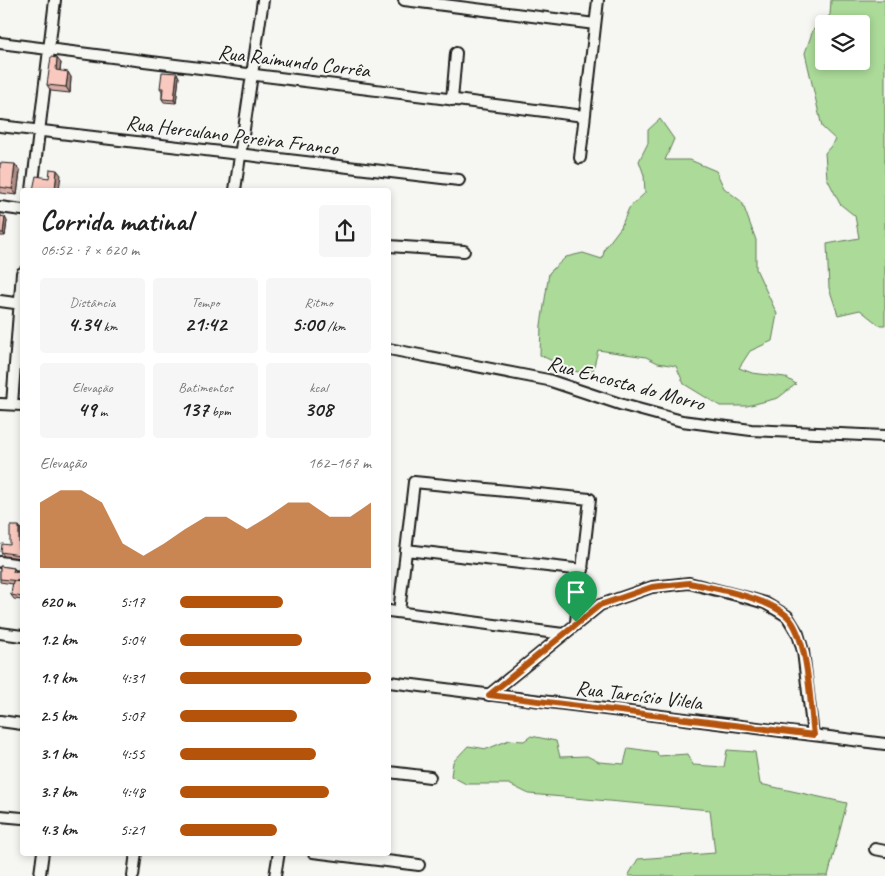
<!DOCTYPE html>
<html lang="pt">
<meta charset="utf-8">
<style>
body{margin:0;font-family:Caveat,sans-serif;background:#f6f6f6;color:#222;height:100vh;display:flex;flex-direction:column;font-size:19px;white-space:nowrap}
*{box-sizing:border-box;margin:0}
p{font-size:16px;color:#767676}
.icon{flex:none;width:28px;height:28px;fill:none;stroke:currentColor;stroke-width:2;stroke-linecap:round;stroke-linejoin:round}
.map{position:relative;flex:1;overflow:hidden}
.panel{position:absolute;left:20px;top:188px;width:371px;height:668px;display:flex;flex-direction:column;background:#fff;border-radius:5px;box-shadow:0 2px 8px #0003}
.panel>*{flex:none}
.fabs{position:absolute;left:815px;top:15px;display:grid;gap:10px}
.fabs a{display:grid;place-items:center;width:55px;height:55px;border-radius:5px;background:#fff;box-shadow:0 2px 8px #0003;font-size:25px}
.pin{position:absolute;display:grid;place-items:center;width:42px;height:42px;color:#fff;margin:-51px -21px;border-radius:50% 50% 50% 0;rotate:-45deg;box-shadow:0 0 5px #0007}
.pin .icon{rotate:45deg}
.round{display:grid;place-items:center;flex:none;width:52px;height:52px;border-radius:5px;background:#f6f6f6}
.head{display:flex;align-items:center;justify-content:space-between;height:85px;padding:0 20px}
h1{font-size:28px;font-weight:700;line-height:38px}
.metrics{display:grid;grid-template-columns:repeat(3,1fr);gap:8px;height:85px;padding:5px 20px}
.metrics div{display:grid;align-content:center;border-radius:5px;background:#f6f6f6;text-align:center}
.metrics b{font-size:21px;font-weight:700}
.metrics small{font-size:14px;font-weight:400}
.metrics p{font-size:14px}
.chart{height:140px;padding:10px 20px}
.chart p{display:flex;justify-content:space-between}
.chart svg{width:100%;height:90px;margin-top:5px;fill:#b45309;opacity:.7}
ul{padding:0 20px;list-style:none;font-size:16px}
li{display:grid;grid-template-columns:80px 60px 1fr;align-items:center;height:38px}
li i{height:12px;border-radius:6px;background:#b45309}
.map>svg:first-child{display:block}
</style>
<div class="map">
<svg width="885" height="876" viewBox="0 0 885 876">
<rect width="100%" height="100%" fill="#f6f6f2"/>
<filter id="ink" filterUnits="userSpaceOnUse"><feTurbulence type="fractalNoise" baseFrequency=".02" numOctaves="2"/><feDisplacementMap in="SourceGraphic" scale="10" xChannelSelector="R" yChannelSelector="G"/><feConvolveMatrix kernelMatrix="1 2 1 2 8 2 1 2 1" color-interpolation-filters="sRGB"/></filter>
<g filter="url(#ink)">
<path fill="#abda99" stroke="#647b5a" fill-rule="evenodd" d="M831,0H885V325H879L860,310L838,315L829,288L827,244L859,238L855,216L840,204L827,178L825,153L836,140L822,127L805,53L813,30L830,15ZM824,24H861V61H824Z
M660,119L674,139L665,160H690L716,171L724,188L742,202L756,240V269L777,314L772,341L750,351L739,368L752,373L785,377L796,384L778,398L747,406H720L684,384L676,366L658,363L646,357L598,350L592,374L573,371L540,355L541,325L549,273L566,257L583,253L602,259L605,248L621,227L629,208L645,193L644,175L639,161L648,143V130Z
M531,736L556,741L560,757L587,756L599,762L624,764L628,748L657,752L658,756L688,754L693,765L724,767L727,750L755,752L760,784L847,803L828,876H628L638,859L715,853L710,810L529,794L509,784H466L451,776L453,762L468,746L487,749L509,740L524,741Z"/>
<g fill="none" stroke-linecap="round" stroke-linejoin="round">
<defs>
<path id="minor" d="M404,0L595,24
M0,43L584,116
M452,100L456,53
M0,126L459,180
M580,158L598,0
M32,190L55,0
M235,190L263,0
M0,207L22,210
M389,246L464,251
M0,301L22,304
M389,349L548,380L623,405L682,421L751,430L885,436
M0,404L22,405
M12,404L22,273
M406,550L583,570
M0,562L22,565
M389,611L563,634
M399,612L414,482L590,499L576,622
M0,633L22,636
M389,682L885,744
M489,695L600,605L652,587L689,583L748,598L765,603L787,616L798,634L803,651L813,735
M0,721L22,724
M389,772L430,777
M0,816L22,818
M875,849L885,851
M313,852L419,865
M40,874L43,852
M133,876L136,852
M275,876L279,852"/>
</defs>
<use href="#minor" stroke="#1c1c1c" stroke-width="14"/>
<use href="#minor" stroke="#f6f6f2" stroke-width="10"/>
</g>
<path fill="#d6ada4" stroke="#1c1c1c" d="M61,63L60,71L71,77L70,93L51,91L47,85Z
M179,77L176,103L164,102L162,99V91L160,88Z
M0,163L20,171L17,195L0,193Z
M0,214L1,216L7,221L5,236H0Z
M19,526L21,529L22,558L4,556L1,552L10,545Z
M0,566L14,568L16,572L22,576L21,582H22V600L14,599L11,595L13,584L0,582Z"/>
<path fill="#ae8d86" stroke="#1c1c1c" d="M57,58L61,63L59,76L56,70Z
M68,72L71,77L70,93L66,87Z
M177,73L179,77L176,103L174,100Z
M15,164L20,171L17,195L12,189Z
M57,170L61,175L59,190H55Z
M5,217L7,221L5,236L3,233Z
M19,526L21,529L22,558L19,555Z
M20,572L22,576L21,585L19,581Z"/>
<path fill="#f9c9bf" stroke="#1c1c1c" d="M51,57L57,58L56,70L68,72L66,87L47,85Z
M162,72L177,73L174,100L162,99L163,88H160Z
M0,163L15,164L12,189L0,187Z
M50,169L57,170L55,190H33L36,176L49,178Z
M0,216L5,217L3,233H0Z
M10,526H19V555L1,552L2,544L10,545Z
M0,566L14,568L13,572H20L19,581L0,579Z
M13,581L22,582V597L11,595Z"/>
</g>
<g fill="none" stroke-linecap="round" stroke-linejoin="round" filter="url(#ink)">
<defs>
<path id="route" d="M689,583C715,588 768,598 787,616C809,637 810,706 814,735L489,695L600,605L652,587Z"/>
</defs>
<use href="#route" stroke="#fff" stroke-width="10"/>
<use href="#route" stroke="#b45309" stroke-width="6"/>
</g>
<g text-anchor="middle" stroke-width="4" stroke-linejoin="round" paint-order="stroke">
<g font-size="21" fill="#1c1c1c" stroke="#f6f6f2">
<text transform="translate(294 61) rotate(7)" y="7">Rua Raimundo Corrêa</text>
<text transform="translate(232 135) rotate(7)" y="7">Rua Herculano Pereira Franco</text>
<text transform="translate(626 383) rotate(15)" y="7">Rua Encosta do Morro</text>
<text transform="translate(639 695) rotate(7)" y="7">Rua Tarcísio Vilela</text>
</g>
</g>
</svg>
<div class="fabs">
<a><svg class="icon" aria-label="layers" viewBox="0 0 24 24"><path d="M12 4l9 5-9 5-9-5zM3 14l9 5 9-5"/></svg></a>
</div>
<div class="pin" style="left:576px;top:622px;background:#1e9e55"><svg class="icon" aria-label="arrive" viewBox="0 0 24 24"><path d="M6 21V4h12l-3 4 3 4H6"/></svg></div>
<section class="panel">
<div class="head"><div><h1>Corrida matinal</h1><p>06:52 · 7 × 620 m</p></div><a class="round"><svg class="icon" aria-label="share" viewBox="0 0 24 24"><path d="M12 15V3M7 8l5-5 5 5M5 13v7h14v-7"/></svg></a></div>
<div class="metrics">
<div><p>Distância</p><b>4.34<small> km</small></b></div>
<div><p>Tempo</p><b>21:42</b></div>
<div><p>Ritmo</p><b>5:00<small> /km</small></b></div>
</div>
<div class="metrics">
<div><p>Elevação</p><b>49<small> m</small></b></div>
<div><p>Batimentos</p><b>137<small> bpm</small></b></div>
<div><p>kcal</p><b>308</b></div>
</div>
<div class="chart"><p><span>Elevação</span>162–167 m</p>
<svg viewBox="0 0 160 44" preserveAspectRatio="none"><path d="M0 44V12L10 6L20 6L30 12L40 32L50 38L60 32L70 25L80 19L90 19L100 25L110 19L120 12L130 12L140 19L150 19L160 12V44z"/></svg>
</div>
<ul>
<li><b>620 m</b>5:17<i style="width:54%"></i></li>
<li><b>1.2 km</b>5:04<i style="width:64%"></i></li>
<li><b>1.9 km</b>4:31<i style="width:100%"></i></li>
<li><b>2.5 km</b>5:07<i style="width:61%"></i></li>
<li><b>3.1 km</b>4:55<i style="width:71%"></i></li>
<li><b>3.7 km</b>4:48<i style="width:78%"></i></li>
<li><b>4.3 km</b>5:21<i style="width:51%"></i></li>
</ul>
</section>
</div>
